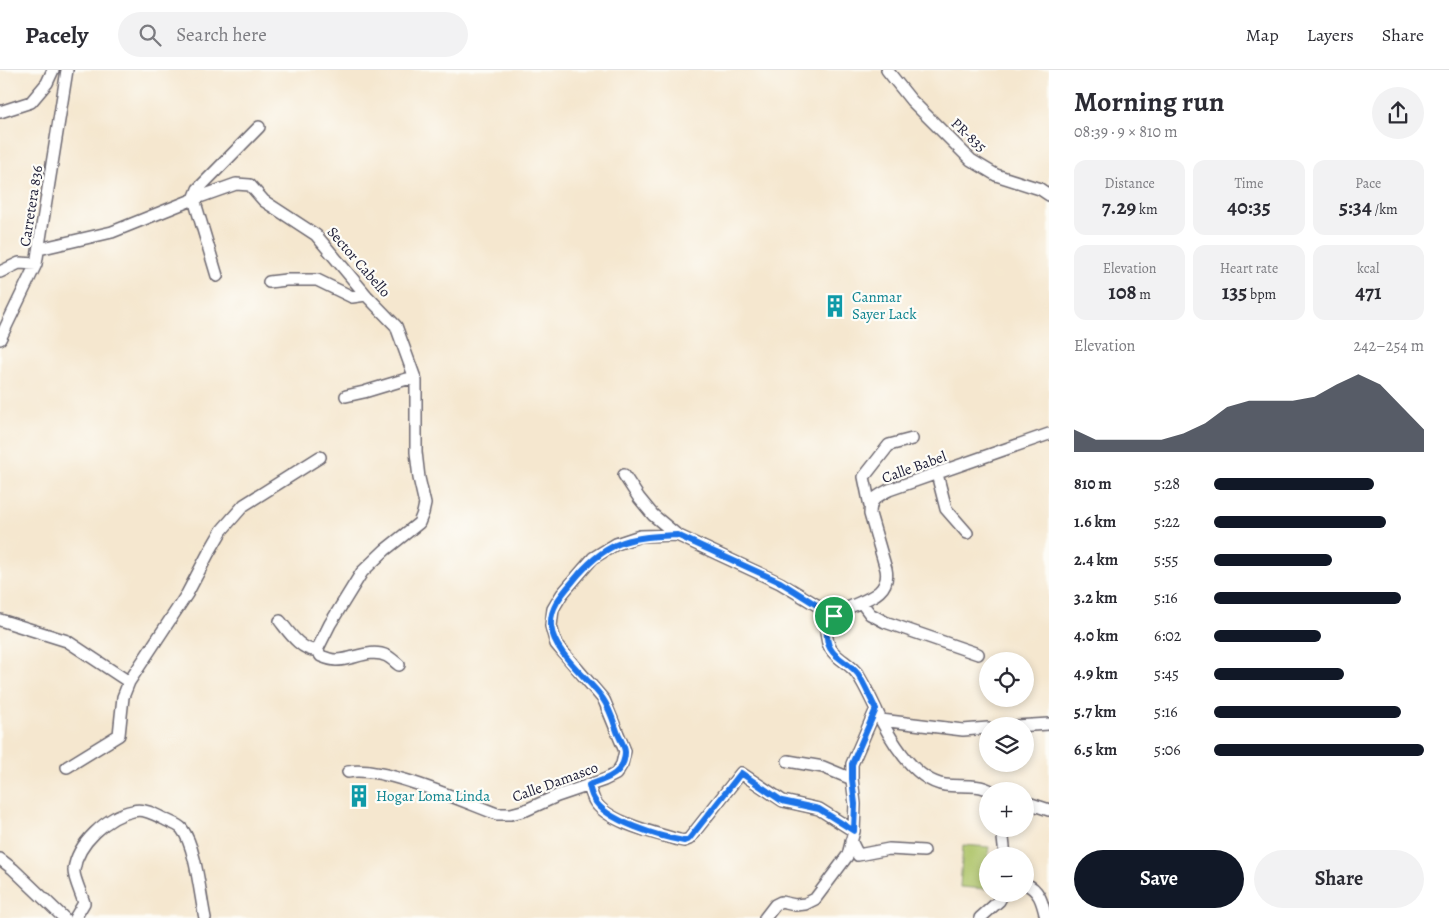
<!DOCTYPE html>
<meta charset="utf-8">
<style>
body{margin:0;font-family:Alegreya,serif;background:#f2f2f3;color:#2b2b33;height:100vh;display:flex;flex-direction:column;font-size:19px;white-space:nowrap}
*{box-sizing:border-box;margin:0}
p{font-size:16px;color:#7c7c81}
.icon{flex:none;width:28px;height:28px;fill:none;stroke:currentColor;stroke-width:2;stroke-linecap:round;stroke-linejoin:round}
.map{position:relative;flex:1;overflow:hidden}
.panel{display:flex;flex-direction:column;background:#fff;width:400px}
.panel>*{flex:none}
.fabs{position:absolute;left:979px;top:582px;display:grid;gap:10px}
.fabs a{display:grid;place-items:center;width:55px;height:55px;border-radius:50%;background:#fff;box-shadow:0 2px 8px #0003;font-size:25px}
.pin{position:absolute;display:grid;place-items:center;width:42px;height:42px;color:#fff;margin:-21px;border:2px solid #fff;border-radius:50%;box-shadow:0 1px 5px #0007}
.round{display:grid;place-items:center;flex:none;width:52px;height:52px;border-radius:26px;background:#f2f2f3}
.overview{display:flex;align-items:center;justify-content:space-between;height:85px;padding:0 25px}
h1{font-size:28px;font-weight:700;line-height:38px}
.stats{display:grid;grid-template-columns:repeat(3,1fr);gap:8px;height:85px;padding:5px 25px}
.stats div{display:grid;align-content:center;border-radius:12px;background:#f2f2f3;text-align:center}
.stats b{font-size:21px;font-weight:700}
.stats small{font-size:14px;font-weight:400}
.stats p{font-size:14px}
.chart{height:140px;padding:10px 25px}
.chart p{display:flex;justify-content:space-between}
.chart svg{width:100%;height:90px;margin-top:5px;fill:#111827;opacity:.7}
.button{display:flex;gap:10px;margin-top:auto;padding:10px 25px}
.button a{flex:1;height:58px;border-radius:30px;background:#111827;color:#fff;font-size:20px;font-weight:700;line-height:58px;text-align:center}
.button a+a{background:#f2f2f3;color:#2b2b33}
ul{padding:0 25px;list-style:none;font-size:16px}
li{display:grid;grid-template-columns:80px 60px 1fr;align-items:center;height:38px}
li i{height:12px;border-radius:6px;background:#111827}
header{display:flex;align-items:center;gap:30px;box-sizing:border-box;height:70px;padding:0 25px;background:#fff;border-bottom:1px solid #e1e1e2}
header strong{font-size:24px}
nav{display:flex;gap:28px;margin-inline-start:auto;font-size:18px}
.search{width:350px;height:45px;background:#f2f2f3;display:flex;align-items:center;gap:12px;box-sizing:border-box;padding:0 18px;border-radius:28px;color:#7c7c81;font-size:19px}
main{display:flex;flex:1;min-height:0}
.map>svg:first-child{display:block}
</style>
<header>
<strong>Pacely</strong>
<div class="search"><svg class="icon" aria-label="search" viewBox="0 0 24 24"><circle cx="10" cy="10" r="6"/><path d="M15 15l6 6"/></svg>Search here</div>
<nav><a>Map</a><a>Layers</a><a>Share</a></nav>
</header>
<main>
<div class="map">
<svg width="1049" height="848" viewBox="0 0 1049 848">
<rect width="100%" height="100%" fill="#fdfcf7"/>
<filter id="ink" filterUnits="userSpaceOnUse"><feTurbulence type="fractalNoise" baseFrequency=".02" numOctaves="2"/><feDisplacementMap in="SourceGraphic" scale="10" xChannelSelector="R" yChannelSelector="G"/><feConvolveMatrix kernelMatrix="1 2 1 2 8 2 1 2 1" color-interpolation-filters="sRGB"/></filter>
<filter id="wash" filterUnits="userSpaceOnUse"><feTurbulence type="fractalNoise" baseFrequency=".0096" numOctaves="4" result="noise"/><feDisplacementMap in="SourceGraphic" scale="20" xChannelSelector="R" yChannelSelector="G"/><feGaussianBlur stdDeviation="1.12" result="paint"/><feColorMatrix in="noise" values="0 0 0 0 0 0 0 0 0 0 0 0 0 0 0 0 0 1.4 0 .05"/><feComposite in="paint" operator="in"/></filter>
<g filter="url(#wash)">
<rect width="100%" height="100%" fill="#f5e7cf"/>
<path fill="#aec469" stroke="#687352" d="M963,775L989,777L986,819L960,817Z"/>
</g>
<g filter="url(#ink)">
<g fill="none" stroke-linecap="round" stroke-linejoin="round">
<defs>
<path id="minor" d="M887,0L911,30L971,90L996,105L1040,119L1049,125
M0,42L31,32L47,13L53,0
M39,179L112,162L194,129L198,119L259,57
M0,202L19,193L36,194
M217,206L194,129L236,114L250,115L264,131L316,165L366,225L396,256L416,311V382L419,408L425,434L423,443L419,453L385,480L362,502L330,554L317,580C302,582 288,561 280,551
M269,212L286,210H317L352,227L366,225
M0,269L36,194L67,0
M346,326L364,322L407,309L416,311
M937,404L946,439L967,463
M624,405L639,428L653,445L677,465
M870,436L864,407L889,375L912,369
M861,532L870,544L885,552L978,584
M0,550L67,571L129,612
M317,580L321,586C326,588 331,590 336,590C353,590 370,578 387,586C391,588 395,592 399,595
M881,650C893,673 916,711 945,715C959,717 978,713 991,721
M1016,656L1049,654
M988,658L963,660L881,650C874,635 867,619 858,605C849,591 829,587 827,568C826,564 826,558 829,553C841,530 893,534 886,499L870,444C870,429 876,427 889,420L1049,364
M788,691L823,697L852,709
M67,697L119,665L123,627L129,612L187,524L208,484L222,460L244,435L320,387
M348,702C382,695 462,731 497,744H511L526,740L557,726L604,710L616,704L622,694L625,681L604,630L556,574L551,556L553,539L562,524L593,488L616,474L640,466L677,465L780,513L835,546
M589,715C590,719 592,725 594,730C606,752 655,763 679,770L684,771L689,769L741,703L783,731L819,739L854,761
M1025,732L1049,740
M1002,759L1005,786
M851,771L858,785L889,779L924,781
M0,789L13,799L64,848
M1025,814C1040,819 1043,835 1046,848
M75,848L84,833C82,825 73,807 74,800C77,774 107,746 133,741C144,738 156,745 166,750C170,752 179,755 182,759C196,777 200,825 205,848
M765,848L775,835L781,832L795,835L805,834L815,829L848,785L854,761L855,734L852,709V694L876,639
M980,848L999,831L1003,824"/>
</defs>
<use href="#minor" stroke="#6c676f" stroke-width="14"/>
<use href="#minor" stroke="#fff" stroke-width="11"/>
</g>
</g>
<g fill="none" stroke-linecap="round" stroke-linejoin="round" filter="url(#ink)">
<defs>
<path id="route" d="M677,465L780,512L834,546C829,553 826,559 827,567C828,587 847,590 858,604C865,615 870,628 876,639L852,694V709L855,734L854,761L819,739L782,731L741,703L689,769L684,771C661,767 605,751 594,729C591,725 590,719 589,715C606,709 625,704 625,682C625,677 620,669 618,664C614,653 610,639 603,629C588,607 554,584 551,556C549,535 567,519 579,504C610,469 633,467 677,465Z"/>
</defs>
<use href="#route" stroke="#fff" stroke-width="10"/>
<use href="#route" stroke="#1a73e8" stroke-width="6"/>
</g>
<defs>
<symbol id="building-bare" viewBox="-9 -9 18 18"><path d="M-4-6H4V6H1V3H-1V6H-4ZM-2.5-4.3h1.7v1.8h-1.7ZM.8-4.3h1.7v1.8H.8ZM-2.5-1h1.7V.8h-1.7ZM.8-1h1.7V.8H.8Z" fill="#0f9aa8" stroke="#fdfcf7" stroke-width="2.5" paint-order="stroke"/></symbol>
</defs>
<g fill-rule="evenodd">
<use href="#building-bare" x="819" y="220" width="32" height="32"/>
<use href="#building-bare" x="343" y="710" width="32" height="32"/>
</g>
<g text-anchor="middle" stroke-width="4.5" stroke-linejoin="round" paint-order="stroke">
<g font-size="15" fill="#22223b" stroke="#fdfcf7">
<text transform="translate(969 65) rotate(43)" y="5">PR-835</text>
<text transform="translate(31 136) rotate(-81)" y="5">Carretera 836</text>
<text transform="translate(359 192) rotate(49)" y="5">Sector Cabello</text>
<text transform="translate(914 397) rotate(-20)" y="5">Calle Babel</text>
<text transform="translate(555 712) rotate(-20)" y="5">Calle Damasco</text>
</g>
<g font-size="15" fill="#0d838f" stroke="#fdfcf7" text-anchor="start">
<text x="852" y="232">Canmar<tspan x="852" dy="17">Sayer Lack</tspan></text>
<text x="376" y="731">Hogar Loma Linda</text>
</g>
</g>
</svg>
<div class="fabs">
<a><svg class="icon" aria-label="locate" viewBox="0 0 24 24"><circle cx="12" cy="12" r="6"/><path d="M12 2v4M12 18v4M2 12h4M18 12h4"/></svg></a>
<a><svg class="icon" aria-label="layers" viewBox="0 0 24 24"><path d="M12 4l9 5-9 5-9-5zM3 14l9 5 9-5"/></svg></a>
<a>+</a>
<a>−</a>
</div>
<div class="pin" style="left:834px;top:546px;background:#1e9e55"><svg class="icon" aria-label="arrive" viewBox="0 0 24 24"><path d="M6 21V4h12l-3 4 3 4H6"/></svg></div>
</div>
<section class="panel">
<div class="overview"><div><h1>Morning run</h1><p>08:39 · 9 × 810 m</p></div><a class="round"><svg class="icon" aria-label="share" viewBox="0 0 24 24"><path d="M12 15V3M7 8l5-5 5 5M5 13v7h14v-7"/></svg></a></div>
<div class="stats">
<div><p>Distance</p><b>7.29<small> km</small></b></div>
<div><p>Time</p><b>40:35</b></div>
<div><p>Pace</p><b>5:34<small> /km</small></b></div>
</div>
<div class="stats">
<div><p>Elevation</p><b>108<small> m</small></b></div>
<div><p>Heart rate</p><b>135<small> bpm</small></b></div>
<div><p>kcal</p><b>471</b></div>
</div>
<div class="chart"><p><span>Elevation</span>242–254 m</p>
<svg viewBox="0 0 160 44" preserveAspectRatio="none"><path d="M0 44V33L10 38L20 38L30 38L40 38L50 35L60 30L70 22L80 19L90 19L100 19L110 17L120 11L130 6L140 11L150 22L160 33V44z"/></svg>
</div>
<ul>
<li><b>810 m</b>5:28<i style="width:76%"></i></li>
<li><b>1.6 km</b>5:22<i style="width:82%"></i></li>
<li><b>2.4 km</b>5:55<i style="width:56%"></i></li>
<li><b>3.2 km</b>5:16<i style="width:89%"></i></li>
<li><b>4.0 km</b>6:02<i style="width:51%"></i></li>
<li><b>4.9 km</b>5:45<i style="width:62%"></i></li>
<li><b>5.7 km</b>5:16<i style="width:89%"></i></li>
<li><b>6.5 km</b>5:06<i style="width:100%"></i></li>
</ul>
<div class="button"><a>Save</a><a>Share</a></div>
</section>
</main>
